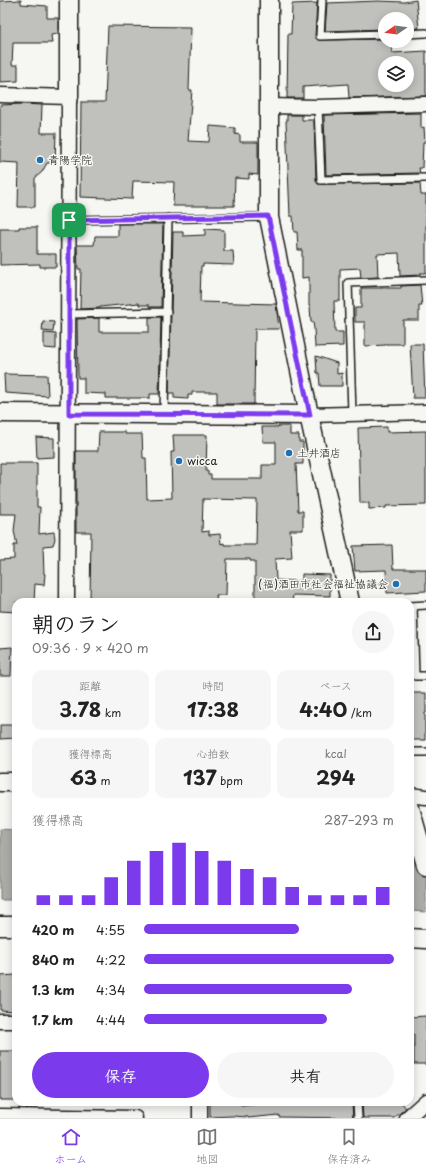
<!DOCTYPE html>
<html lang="ja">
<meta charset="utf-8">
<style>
body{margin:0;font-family:"Playpen Sans","Klee One",sans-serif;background:#f6f6f6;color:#222;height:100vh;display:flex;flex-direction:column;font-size:15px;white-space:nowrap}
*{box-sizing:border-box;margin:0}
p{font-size:13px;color:#767676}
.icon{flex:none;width:22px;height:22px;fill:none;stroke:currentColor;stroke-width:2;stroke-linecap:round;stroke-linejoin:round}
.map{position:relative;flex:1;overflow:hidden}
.side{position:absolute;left:12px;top:598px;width:402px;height:508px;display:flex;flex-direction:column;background:#fff;border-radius:12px;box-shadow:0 2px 10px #0003}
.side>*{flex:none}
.needle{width:26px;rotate:257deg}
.tools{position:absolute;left:378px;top:12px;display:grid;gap:8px}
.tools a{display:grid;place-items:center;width:36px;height:36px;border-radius:50%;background:#fff;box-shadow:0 2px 10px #0003;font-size:20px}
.pin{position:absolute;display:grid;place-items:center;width:34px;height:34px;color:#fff;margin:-17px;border-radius:8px;box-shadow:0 2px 6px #0006}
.round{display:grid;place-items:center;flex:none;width:42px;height:42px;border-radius:21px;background:#f6f6f6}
.headline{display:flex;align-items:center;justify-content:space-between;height:68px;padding:0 20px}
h1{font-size:22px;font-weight:700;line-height:30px}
.figures{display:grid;grid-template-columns:repeat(3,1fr);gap:6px;height:68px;padding:4px 20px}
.figures div{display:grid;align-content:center;border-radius:10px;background:#f6f6f6;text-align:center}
.figures b{font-size:20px;font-weight:700}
.figures small{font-size:11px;font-weight:400}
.figures p{font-size:11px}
.chart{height:112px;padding:8px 20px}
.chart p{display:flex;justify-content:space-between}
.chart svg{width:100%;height:72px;margin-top:4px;stroke:#7c3aed;stroke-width:6}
.button{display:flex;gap:8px;margin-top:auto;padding:8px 20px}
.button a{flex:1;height:46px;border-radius:24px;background:#7c3aed;color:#fff;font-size:16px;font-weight:700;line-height:46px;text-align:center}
.button a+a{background:#f6f6f6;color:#222}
ul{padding:0 20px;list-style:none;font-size:13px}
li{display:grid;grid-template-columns:64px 48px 1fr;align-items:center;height:30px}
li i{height:10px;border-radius:5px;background:#7c3aed}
.menu{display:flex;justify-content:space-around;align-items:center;height:56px;border-top:1px solid #e0e0e0;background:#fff;font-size:11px;color:#767676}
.menu a{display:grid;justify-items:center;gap:2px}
.menu .active{color:#7c3aed}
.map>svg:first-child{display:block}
</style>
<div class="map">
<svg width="426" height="1118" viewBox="0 0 426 1118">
<rect width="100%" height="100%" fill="#f6f6f2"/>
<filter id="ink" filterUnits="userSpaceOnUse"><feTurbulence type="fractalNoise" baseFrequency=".025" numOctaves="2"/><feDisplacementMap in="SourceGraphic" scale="8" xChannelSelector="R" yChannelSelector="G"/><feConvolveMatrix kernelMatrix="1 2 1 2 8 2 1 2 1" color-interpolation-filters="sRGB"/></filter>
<g filter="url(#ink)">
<path fill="#acaca9" stroke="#727271" d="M0,829L16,830V900H0Z
M410,842L426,843V912L410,911Z"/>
<path fill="#c0c0bd" stroke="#1c1c1c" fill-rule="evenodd" d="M21,0V4L47,6V18H58V34L51,35L52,43H13L12,65H18V81L0,82V1Z
M416,0L419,28L407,29V19H385V29L325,31L327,3L378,1L404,2Z
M317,3L315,36L318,40L385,39V42H391L392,53L426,51V96L349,98L348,84L303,87V98H287L288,34H291L292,4ZM385,63H407V85H385Z
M108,26L191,27L189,90H192L188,141L209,142L210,126L235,128V134L240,135V142H258V175L249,174V179L235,178L234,206H173L174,182L133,181L132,199L80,197L81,102H105Z
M23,104L42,105L41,133H56L55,163H47L42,172L35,178V207H18L19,163L0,162V105Z
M421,113V128L424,127L425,142H423L422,168H419L420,173L326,175L324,115Z
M287,115H302V120H314L316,180L318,184L420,183L421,195H426V273H420V275L400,276L399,253L377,254L378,277L361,278L360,268L340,269V301H334L335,332H343V346L315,347L314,329L313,322H311L310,306H309V277L302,278V250H298L297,232H294L293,216H290L286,121H287Z
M118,224H163L161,307H149V305H139V303L100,307V308L80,309L81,269H78L77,245H94L95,236H118Z
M19,227H37V254H56V267H40V264L0,265V229H19Z
M205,229L224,230V251H233L234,265L203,264V266H201L200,302L276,304L279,329H255L254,404H217V392H192V395H188V399L174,398V393H169L173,232H183V236L205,235Z
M420,285L422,306H419V320H403V344H386V345L365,346V322H355V308H361V288H401V286Z
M149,317H161L159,394H150V398H106V394L84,393V378H78L77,319L99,318V332H149Z
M43,321L54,322L53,332L42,331Z
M44,333L56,334V349L44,348Z
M410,344H423L425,398H413Z
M316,356L337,363V374L342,373V386H320L319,373H317Z
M4,374L47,375L48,396L5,393Z
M278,426H290V435H299V442H303V464H296L298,511H303V530H290L292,558L275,559L276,580L302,581V574L330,575V596L293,595L292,602H255V561H250V559H227L226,595H216L217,602H90L91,532H76V451H98L99,432H125V434H142L143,458H146L147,499L172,498L171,452H174L173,435H207L206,471H208V475H211V479H262V465H276V442H263L262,427H278ZM203,499L257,500L256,545H224V543L221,544L220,534L209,535V531L202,532Z
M387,427V432L426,431V505L386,506V508L369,509V503H360L358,428Z
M36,437L54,438V457L37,458Z
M0,463H37V507H40L39,534L54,532L55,539L53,545L43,546L44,574H45L44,585L35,584L34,602H16V612L0,611V560L14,559V545H17L14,531L16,514H0Z
M392,545L393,569H426V591L387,593L386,570L355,571L353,546Z
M12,647L11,676H0V648Z
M410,693H426V713H425V740H410Z
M0,725H16V738L0,739Z
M15,975L16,1011L0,1010V976Z
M426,1016V1064H414V1034H411L410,1017Z
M0,1051H15L16,1100H0Z
M210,1102H241V1106L278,1102H325L352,1104L353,1118L279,1117V1115L248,1118V1117L232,1116L210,1117Z
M362,1102H401L406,1108L394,1118H363Z"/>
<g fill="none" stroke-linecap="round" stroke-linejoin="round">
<defs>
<path id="service" d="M322,0L320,36L385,34
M407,34L426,33
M318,107L321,180L426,178
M69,220L269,217
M69,314L167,312
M352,413L348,283L426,280
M164,414L168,218
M410,606L426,605
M413,606L415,676H426
M410,752H426
M357,1102L358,1118"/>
<path id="minor" d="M0,95L69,97L67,602
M268,106L318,107L426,104
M309,415L426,412
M410,795L426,797
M0,1021H16
M200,1102V1118
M0,1116L135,1118
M407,1118L426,1101"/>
<path id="tertiary" d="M69,0V97
M269,0V217L309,415L350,602
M0,413L309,415
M0,782H16
M410,808L426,865
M0,926H16
M410,938L426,939"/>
</defs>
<use href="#service" stroke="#1c1c1c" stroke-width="10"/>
<use href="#minor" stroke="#1c1c1c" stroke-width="17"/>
<use href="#tertiary" stroke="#1c1c1c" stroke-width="21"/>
<use href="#service" stroke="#f6f6f2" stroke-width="7"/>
<use href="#minor" stroke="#f6f6f2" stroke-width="14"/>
<use href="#tertiary" stroke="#f6f6f2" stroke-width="18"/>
</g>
</g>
<g fill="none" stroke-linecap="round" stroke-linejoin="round" filter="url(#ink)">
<defs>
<path id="route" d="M268,216L310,415L69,414V220Z"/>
</defs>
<use href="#route" stroke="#fff" stroke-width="8"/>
<use href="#route" stroke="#7c3aed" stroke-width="5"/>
</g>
<g fill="#1f6fb2" stroke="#f6f6f2" stroke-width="1.5">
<circle cx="40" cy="160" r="4"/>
<circle cx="289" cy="453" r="4"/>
<circle cx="179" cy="461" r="4"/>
<circle cx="396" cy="584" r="4"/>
</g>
<g text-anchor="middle" stroke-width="3" stroke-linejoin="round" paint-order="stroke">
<g font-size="11" fill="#1c1c1c" stroke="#f6f6f2" text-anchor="start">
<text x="48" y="164">青陽学院</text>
<text x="297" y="457">土井酒店</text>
<text x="187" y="465">wicca</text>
<text x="388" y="588" text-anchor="end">(福)酒田市社会福祉協議会</text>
</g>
</g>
</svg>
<div class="tools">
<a><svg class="needle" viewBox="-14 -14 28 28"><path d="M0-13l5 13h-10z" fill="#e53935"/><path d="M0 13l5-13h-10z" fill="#767676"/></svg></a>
<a><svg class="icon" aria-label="layers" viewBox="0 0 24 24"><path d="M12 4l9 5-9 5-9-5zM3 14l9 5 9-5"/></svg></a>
</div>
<div class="pin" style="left:69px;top:220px;background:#1e9e55"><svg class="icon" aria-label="arrive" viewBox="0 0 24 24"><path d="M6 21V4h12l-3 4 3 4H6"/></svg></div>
<section class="side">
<div class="headline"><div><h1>朝のラン</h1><p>09:36 · 9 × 420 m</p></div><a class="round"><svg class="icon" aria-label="share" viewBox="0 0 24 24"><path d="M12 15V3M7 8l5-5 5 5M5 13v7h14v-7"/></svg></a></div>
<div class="figures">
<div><p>距離</p><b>3.78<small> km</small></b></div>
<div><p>時間</p><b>17:38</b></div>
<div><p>ペース</p><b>4:40<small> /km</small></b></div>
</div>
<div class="figures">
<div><p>獲得標高</p><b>63<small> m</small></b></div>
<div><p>心拍数</p><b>137<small> bpm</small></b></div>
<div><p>kcal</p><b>294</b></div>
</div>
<div class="chart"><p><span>獲得標高</span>287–293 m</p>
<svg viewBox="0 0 160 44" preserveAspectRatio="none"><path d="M5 44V38M15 44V38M25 44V38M35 44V27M45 44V17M55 44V11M65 44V6M75 44V11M85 44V17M95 44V22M105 44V27M115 44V33M125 44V38M135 44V38M145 44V38M155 44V33"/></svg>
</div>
<ul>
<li><b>420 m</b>4:55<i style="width:62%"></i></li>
<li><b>840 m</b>4:22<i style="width:100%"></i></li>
<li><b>1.3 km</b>4:34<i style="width:83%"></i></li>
<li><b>1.7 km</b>4:44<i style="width:73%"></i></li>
</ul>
<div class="button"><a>保存</a><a>共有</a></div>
</section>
</div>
<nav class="menu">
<a class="active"><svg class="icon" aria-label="home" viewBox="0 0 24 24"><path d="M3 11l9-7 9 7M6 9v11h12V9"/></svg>ホーム</a>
<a><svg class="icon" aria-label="map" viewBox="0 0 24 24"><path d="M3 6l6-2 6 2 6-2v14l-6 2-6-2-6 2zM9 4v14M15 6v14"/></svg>地図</a>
<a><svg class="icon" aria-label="saved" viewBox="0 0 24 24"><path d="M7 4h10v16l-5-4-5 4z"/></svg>保存済み</a>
</nav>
